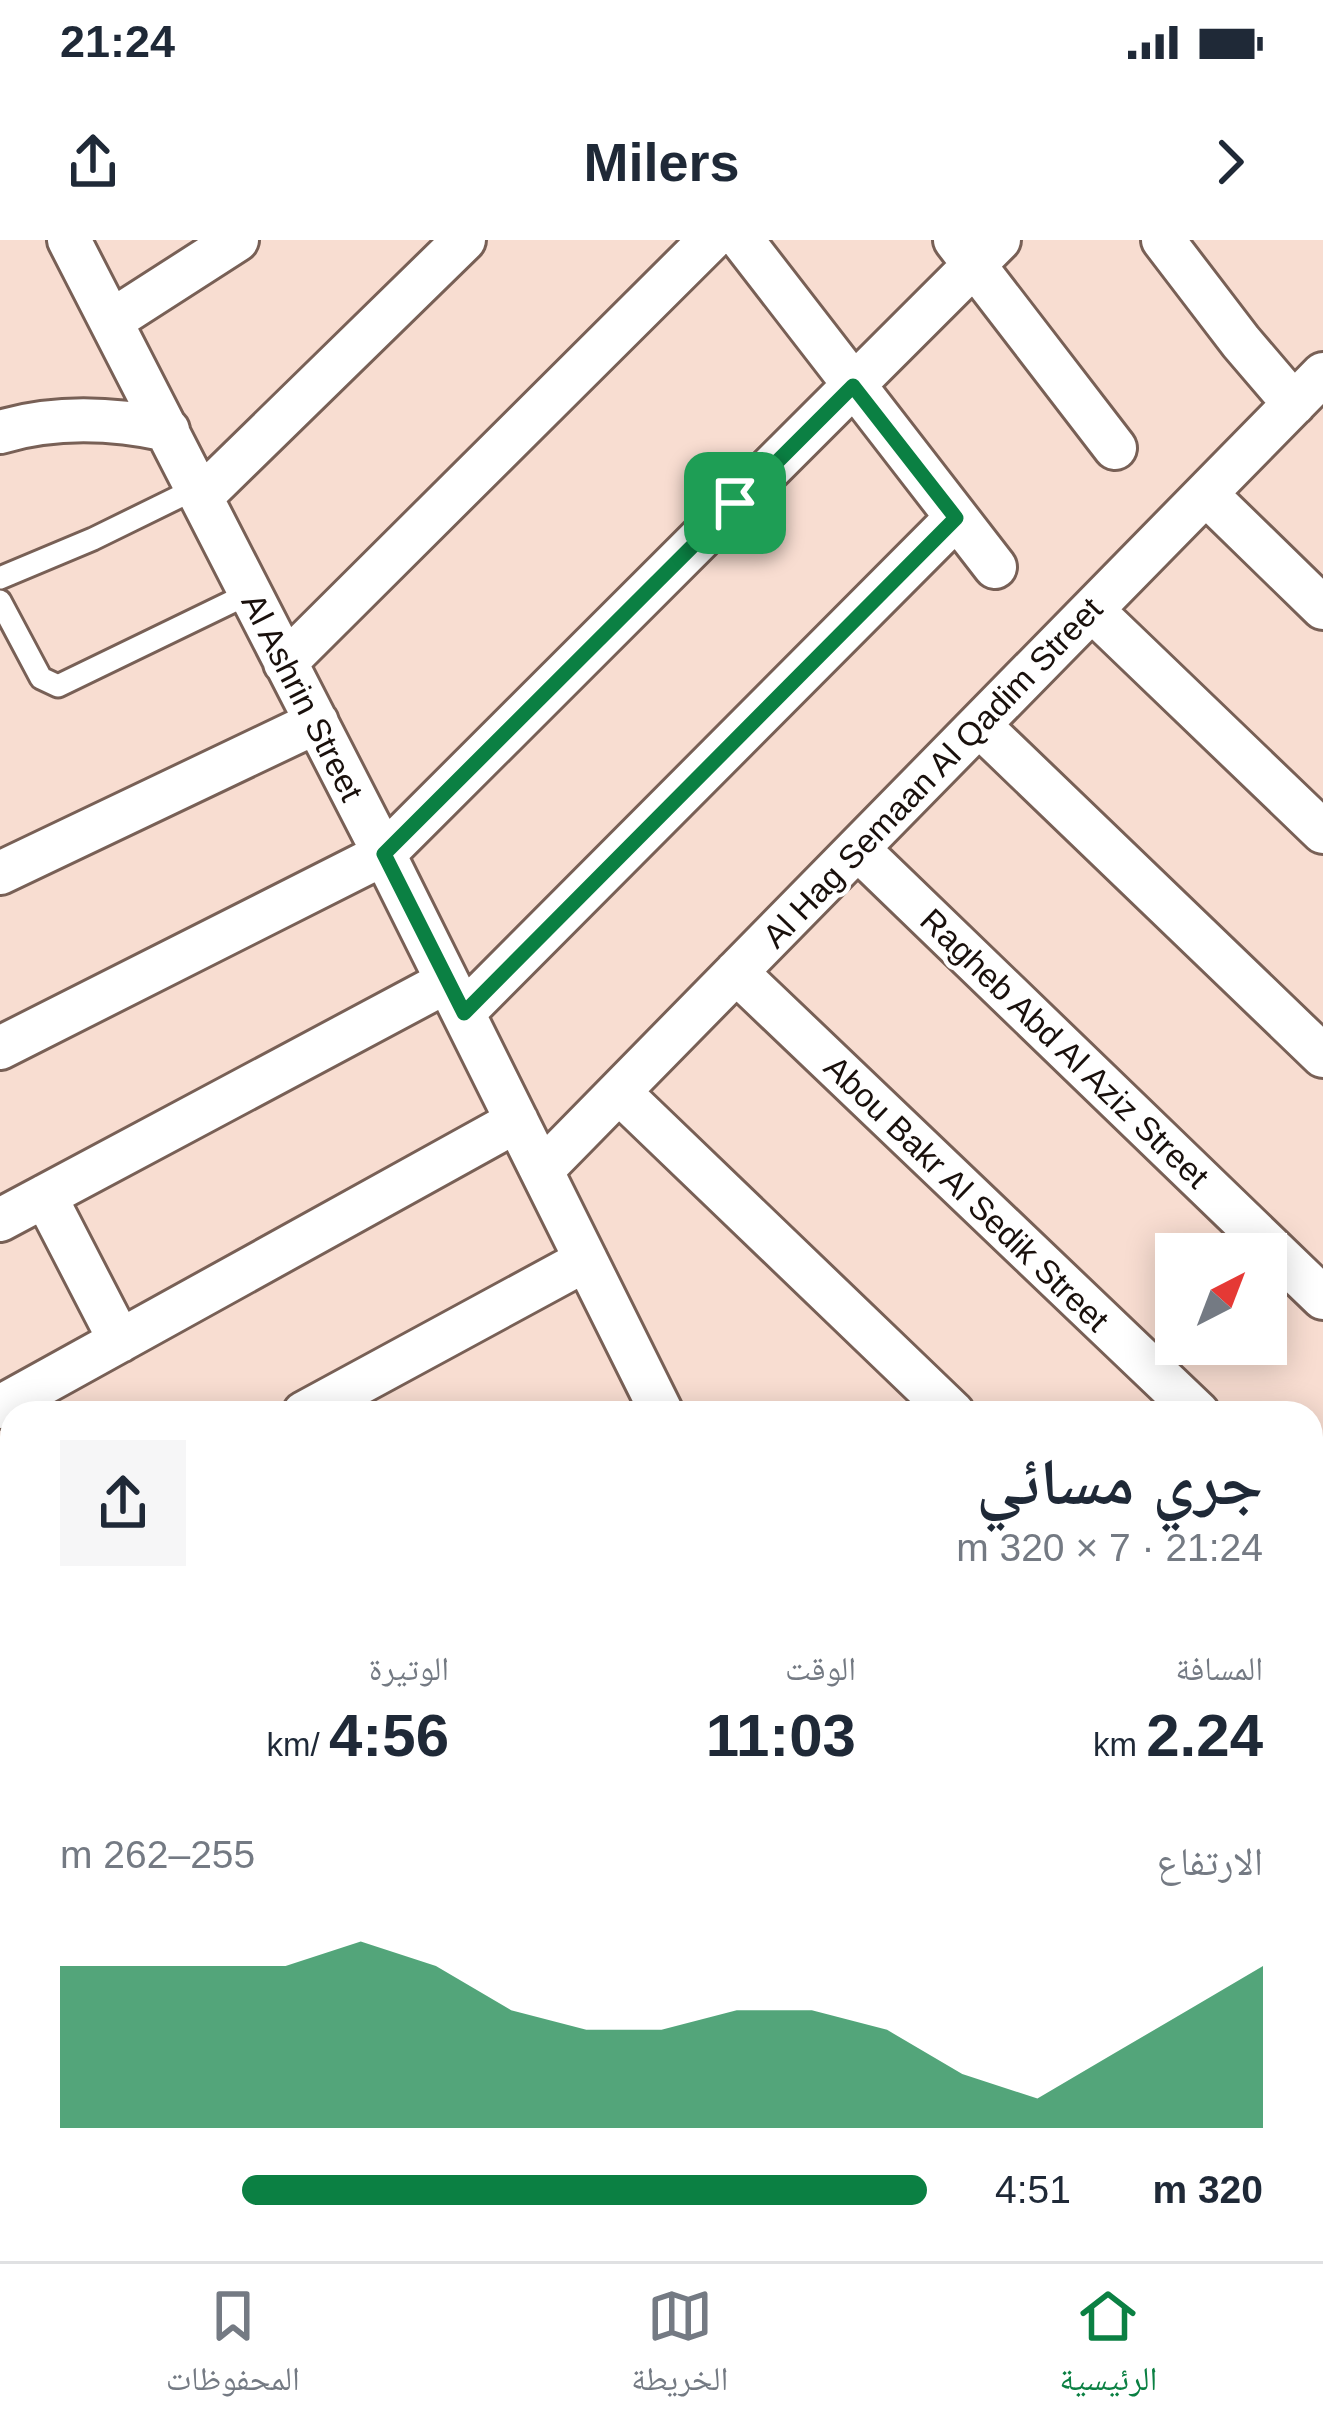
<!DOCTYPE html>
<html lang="ar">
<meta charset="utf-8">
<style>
body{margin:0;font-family:Arial,"Noto Naskh Arabic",sans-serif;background:#f6f6f7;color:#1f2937;direction:rtl;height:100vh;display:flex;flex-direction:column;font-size:45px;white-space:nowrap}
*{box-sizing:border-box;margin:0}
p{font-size:39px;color:#747a83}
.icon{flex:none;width:66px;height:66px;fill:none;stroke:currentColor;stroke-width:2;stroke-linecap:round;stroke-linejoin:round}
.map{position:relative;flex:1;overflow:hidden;direction:ltr}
.sheet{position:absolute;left:0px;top:1161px;width:1323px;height:861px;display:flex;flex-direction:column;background:#fff;border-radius:36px 36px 0 0;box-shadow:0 6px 30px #0003;direction:rtl}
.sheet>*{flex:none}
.needle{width:78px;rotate:42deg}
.tools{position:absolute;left:1155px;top:993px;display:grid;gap:24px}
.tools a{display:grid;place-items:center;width:132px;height:132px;border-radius:0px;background:#fff;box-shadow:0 6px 30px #0003;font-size:60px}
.pin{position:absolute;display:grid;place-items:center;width:102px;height:102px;color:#fff;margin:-51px;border-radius:24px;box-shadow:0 6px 18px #0006}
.round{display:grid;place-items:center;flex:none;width:126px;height:126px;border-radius:0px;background:#f6f6f7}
.head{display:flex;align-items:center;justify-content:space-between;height:204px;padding:0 60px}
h1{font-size:66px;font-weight:600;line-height:90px}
.stats{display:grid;grid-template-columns:repeat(3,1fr);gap:18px;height:204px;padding:12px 60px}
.stats div{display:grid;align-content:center}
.stats b{font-size:60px;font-weight:600}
.stats small{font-size:33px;font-weight:400}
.stats p{font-size:33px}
.chart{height:336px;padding:24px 60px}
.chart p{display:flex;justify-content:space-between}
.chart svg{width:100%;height:216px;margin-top:12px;fill:#0b8043;opacity:.7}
ul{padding:0 60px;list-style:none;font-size:39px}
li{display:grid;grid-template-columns:192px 144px 1fr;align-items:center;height:90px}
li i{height:30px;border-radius:15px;background:#0b8043}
.status{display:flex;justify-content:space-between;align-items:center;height:84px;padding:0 60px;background:#fff;direction:ltr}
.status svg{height:33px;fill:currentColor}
header{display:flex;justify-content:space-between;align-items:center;height:156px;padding:0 60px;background:#fff;font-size:54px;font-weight:600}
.tab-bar{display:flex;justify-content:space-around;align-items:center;height:168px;border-top:3px solid #e0e1e3;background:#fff;font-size:33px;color:#747a83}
.tab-bar a{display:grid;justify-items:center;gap:6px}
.tab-bar .selected{color:#0b8043}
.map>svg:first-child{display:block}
</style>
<div class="status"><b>21:24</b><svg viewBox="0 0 49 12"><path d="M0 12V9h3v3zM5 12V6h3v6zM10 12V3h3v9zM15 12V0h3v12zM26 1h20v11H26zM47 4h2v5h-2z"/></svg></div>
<header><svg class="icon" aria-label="forward" viewBox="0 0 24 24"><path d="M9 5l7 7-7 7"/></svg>Milers<svg class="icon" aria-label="share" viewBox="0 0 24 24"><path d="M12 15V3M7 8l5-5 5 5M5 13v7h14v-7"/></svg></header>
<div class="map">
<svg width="1323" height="2021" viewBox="0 0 1323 2021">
<rect width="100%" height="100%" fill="#f8ddd1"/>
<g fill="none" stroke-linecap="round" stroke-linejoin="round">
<defs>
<path id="service" d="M0,338L93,299L197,248
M0,361L41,438L58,446L250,353"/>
<path id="minor" d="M69,0L384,614L662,1173
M742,0L995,327
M955,0L1115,208
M1163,0L1241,102L1294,164
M111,81L237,0
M0,192C54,176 113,178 168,190
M1206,254L1323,368
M201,257L464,0
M1092,370L1323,592
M285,423L710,0
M979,485L1323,816
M858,609L1323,1058
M0,633L317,482
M736,732L1198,1173
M463,773L956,278
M0,808L384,614L999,0
M619,852L953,1173
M542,930L1323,134
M45,956L120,1101
M0,980L446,742
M0,1167L517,881
M304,1173L586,1020
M0,1223L12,1247
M1311,1289L1323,1277
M1311,1516L1323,1527
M0,1590L12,1584
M0,1654L12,1680
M1311,1751L1323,1762
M0,1885L12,1879
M1311,1995L1323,2006
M166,2010L171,2021
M387,2010L392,2021
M1017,2010L1023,2021"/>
</defs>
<use href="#service" stroke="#786056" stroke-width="27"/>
<use href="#minor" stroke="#786056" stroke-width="48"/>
<use href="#service" stroke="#fff" stroke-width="21"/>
<use href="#minor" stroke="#fff" stroke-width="42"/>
</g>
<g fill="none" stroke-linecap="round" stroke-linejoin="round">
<defs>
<path id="route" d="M853,146L956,278L464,773L384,614Z"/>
</defs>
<use href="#route" stroke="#fff" stroke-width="24"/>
<use href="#route" stroke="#0b8043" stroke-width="15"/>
</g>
<g text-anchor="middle" stroke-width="9" stroke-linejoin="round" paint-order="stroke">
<g font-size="33" fill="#19100c" stroke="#fff">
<text transform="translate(303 457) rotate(63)" y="12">Al Ashrin Street</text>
<text transform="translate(932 532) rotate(-46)" y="12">Al Hag Semaan Al Qadim Street</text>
<text transform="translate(1065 808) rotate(44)" y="12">Ragheb Abd Al Aziz Street</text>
<text transform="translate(967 953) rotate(44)" y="12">Abou Bakr Al Sedik Street</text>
</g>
</g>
</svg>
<div class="tools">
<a><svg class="needle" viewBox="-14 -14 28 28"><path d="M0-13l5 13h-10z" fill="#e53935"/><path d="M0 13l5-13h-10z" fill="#747a83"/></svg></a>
</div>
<div class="pin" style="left:735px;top:263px;background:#1e9e55"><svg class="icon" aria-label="arrive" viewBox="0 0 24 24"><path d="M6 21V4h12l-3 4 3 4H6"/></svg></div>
<section class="sheet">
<div class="head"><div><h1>جري مسائي</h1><p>21:24 · 7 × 320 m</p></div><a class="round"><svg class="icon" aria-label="share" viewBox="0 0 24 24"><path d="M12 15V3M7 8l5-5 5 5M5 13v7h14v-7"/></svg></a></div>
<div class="stats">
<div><p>المسافة</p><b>2.24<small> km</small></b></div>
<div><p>الوقت</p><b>11:03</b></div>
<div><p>الوتيرة</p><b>4:56<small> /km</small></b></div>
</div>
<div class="chart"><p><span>الارتفاع</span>255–262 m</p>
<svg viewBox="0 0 160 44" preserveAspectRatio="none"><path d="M0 44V11L10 11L20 11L30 11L40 6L50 11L60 20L70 24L80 24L90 20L100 20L110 24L120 33L130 38L140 29L150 20L160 11V44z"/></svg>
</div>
<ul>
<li><b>320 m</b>4:51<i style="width:79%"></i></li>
</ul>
</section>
</div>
<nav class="tab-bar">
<a class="selected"><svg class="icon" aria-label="home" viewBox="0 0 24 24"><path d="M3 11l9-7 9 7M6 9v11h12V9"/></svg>الرئيسية</a>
<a><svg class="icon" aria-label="map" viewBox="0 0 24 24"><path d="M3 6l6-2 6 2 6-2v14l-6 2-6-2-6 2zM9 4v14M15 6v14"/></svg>الخريطة</a>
<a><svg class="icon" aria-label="saved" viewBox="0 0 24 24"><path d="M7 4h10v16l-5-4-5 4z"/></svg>المحفوظات</a>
</nav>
